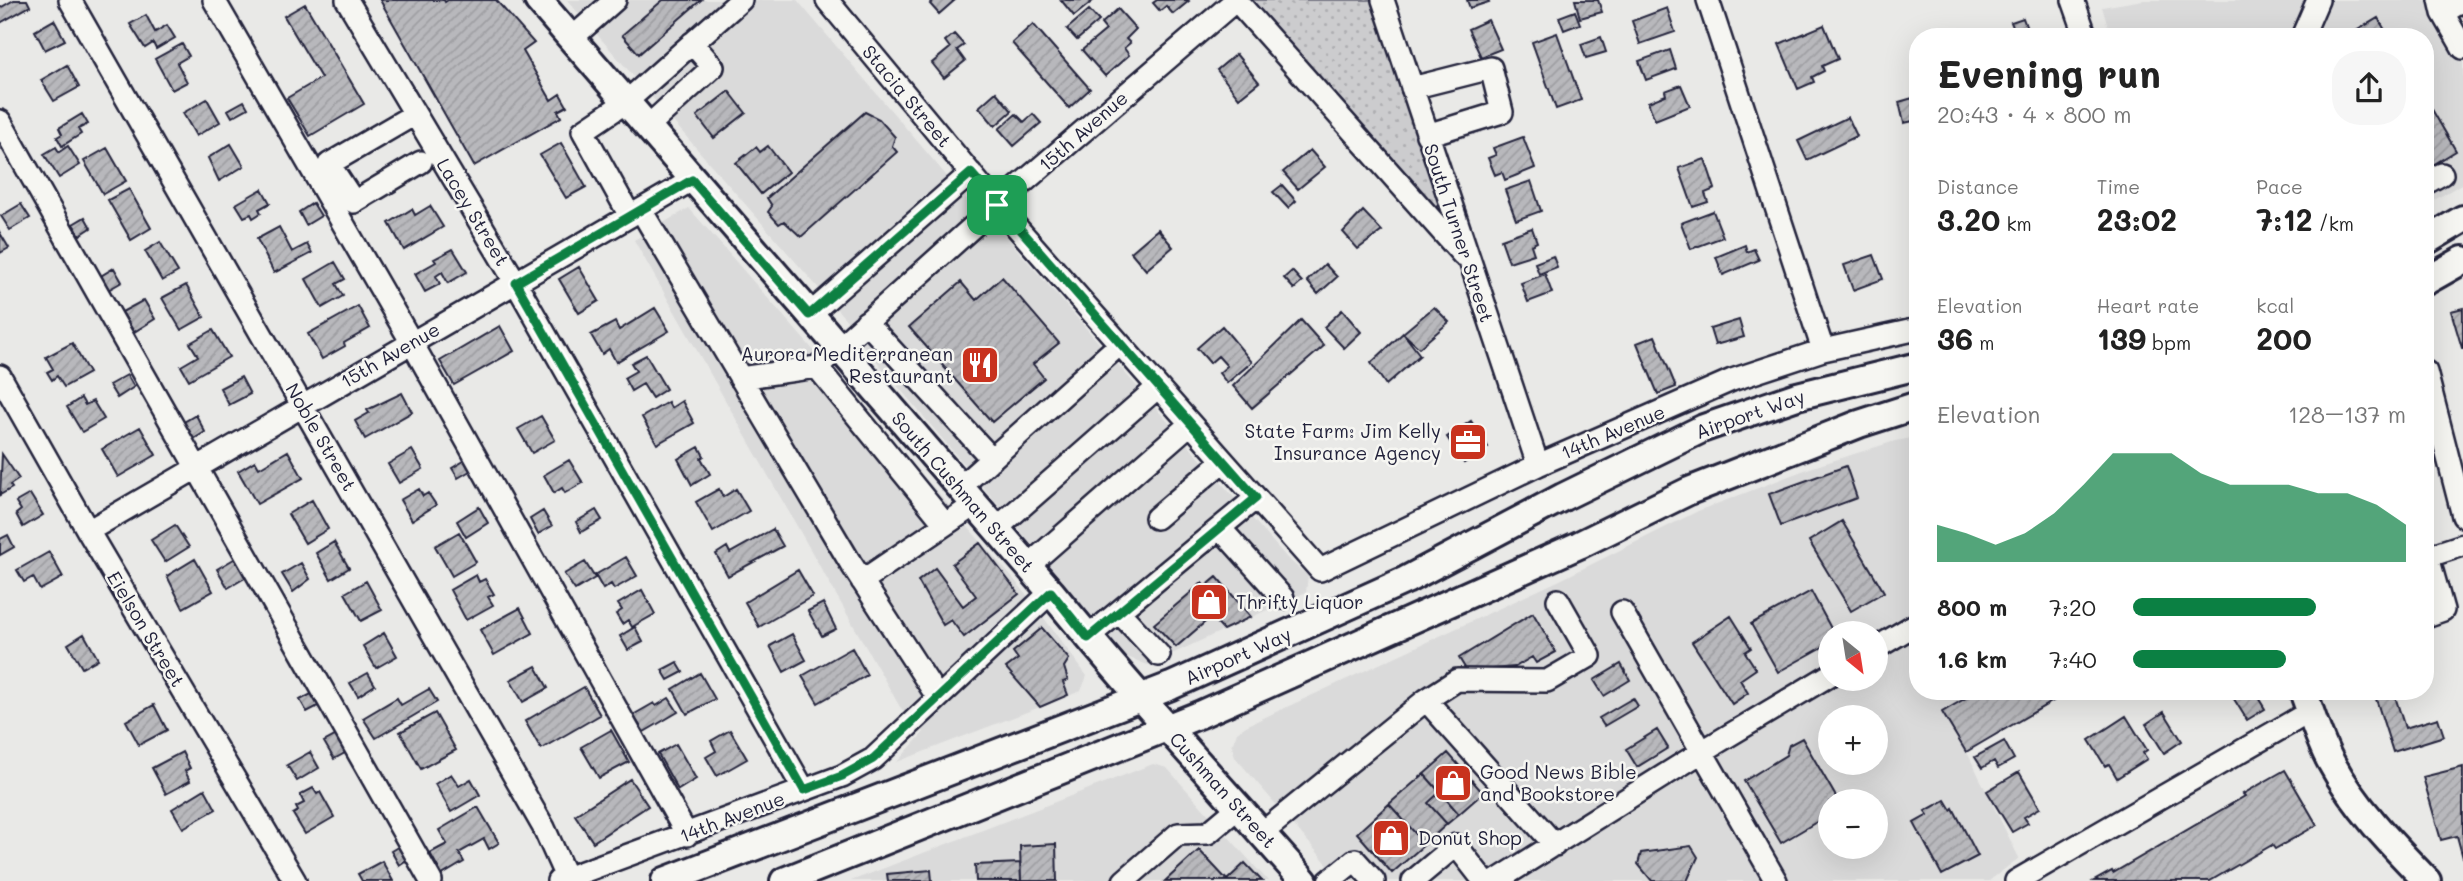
<!DOCTYPE html>
<meta charset="utf-8">
<style>
body{margin:0;font-family:Mali,sans-serif;background:#f6f6f6;color:#222;height:100vh;display:flex;flex-direction:column;font-size:26px;white-space:nowrap}
*{box-sizing:border-box;margin:0}
p{font-size:23px;color:#767676}
.icon{flex:none;width:38px;height:38px;fill:none;stroke:currentColor;stroke-width:2;stroke-linecap:round;stroke-linejoin:round}
.map{position:relative;flex:1;overflow:hidden}
.side{position:absolute;left:1909px;top:28px;width:525px;height:672px;display:flex;flex-direction:column;background:#fff;border-radius:28px;box-shadow:0 7px 28px #0002}
.side>*{flex:none}
.needle{width:46px;rotate:150deg}
.tools{position:absolute;left:1818px;top:621px;display:grid;gap:14px}
.tools a{display:grid;place-items:center;width:70px;height:70px;border-radius:50%;background:#fff;box-shadow:0 7px 28px #0002;font-size:35px}
.pin{position:absolute;display:grid;place-items:center;width:60px;height:60px;color:#fff;margin:-30px;border-radius:14px;box-shadow:0 4px 10px #0006}
.round{display:grid;place-items:center;flex:none;width:74px;height:74px;border-radius:28px;background:#f6f6f6}
.head{display:flex;align-items:center;justify-content:space-between;height:119px;padding:0 28px}
h1{font-size:38px;font-weight:800;line-height:52px}
.figures{display:grid;grid-template-columns:repeat(3,1fr);gap:10px;height:119px;padding:7px 28px}
.figures div{display:grid;align-content:center}
.figures b{font-size:30px;font-weight:800}
.figures small{font-size:19px;font-weight:400}
.figures p{font-size:19px}
.chart{height:196px;padding:14px 28px}
.chart p{display:flex;justify-content:space-between}
.chart svg{width:100%;height:126px;margin-top:7px;fill:#0b8043;opacity:.7}
ul{padding:0 28px;list-style:none;font-size:23px}
li{display:grid;grid-template-columns:112px 84px 1fr;align-items:center;height:52px}
li i{height:18px;border-radius:9px;background:#0b8043}
.map>svg:first-child{display:block}
</style>
<div class="map">
<svg width="2463" height="881" viewBox="0 0 2463 881">
<defs>
<pattern id="park-dots" width="8" height="8" patternUnits="userSpaceOnUse" patternTransform="scale(1.75)"><rect width="8" height="8" fill="#ccccce"/><path d="M2 2h.1M6 6h.1" fill="none" stroke="#afafb2" stroke-width="1.8" stroke-linecap="round"/></pattern>
<pattern id="building-hatch" width="6" height="6" patternUnits="userSpaceOnUse" patternTransform="scale(1.75)"><rect width="6" height="6" fill="#b8b8bc"/><path d="M-1 1l2-2M0 6l6-6M5 7l2-2" fill="none" stroke="#9e9ea2"/></pattern>
</defs>
<rect width="100%" height="100%" fill="#e9e9e7"/>
<filter id="ink" filterUnits="userSpaceOnUse"><feTurbulence type="fractalNoise" baseFrequency=".0143" numOctaves="2"/><feDisplacementMap in="SourceGraphic" scale="14" xChannelSelector="R" yChannelSelector="G"/><feConvolveMatrix kernelMatrix="1 2 1 2 8 2 1 2 1" color-interpolation-filters="sRGB"/></filter>
<g filter="url(#ink)">
<path fill="#dadada" fill-rule="evenodd" d="M567,0H797L974,208L849,323Z
M2143,0H2463V183L2426,205V37H2111L2102,7Z
M689,208L1023,590L1087,676L1081,691L897,762L924,732L900,707L634,240Z
M994,223L1287,558L1308,576L1306,592L1148,665L1127,657L862,344Z
M1918,437V691H2063L1965,748L2019,858L1989,881H1342L1235,757L1232,746L1237,732L1246,726L1556,582L1698,511L1810,468L1895,441ZM1830,634H1876V679H1830ZM1830,718H1876V763H1830ZM1830,802H1876V847H1830Z
M1153,764L1167,768L1268,881H851Z"/>
<path fill="url(#park-dots)" stroke="#777784" stroke-width="2" d="M1236,0H1383L1469,262Z"/>
<path fill="url(#building-hatch)" stroke="#22223b" stroke-width="2" d="M14,0H27L30,6L0,23V8Z
M380,0H444L445,2L448,0H496L534,43L523,51L551,100L560,94L567,106L558,111L561,117L474,166Z
M663,0H701L639,54L622,35Z
M934,0H955L939,14L930,4Z
M1061,0H1094L1074,16Z
M1157,0H1188L1189,1L1173,14L1166,6L1160,11L1153,3Z
M1467,0H1488L1489,2L1470,8Z
M1575,0H1598L1602,12L1580,18Z
M305,4L364,104L310,136L287,98L321,78L284,16Z
M1667,8L1675,32L1640,44L1632,21Z
M1118,9L1136,29L1126,39L1130,43L1124,48L1129,55L1105,76L1082,50L1106,30L1101,24Z
M1089,10L1099,21L1077,40L1067,29Z
M1575,11L1580,24L1564,30L1559,17Z
M146,15L155,32L167,25L175,38L156,49L153,43L145,48L130,24Z
M2023,18L2030,37H2005L2015,32L2011,22Z
M2378,18L2389,37H2346Z
M54,20L65,40L45,50L35,31Z
M1488,20L1501,49L1481,57L1468,29Z
M1033,24L1090,89L1069,108L1012,43Z
M1824,25L1838,59L1822,66L1824,71L1812,77L1814,82L1798,89L1779,44Z
M1997,31L1999,37H1981Z
M1557,33L1581,100L1556,109L1532,42Z
M954,34L964,45L957,50L965,61L944,78L932,63L950,48L945,41Z
M1601,37L1606,52L1586,58L1581,44Z
M182,44L189,56L177,63L187,82L172,90L155,59Z
M1670,50L1676,69L1646,80L1639,61Z
M1236,54L1259,82L1239,98L1217,70Z
M67,65L79,87L54,101L41,80Z
M1681,85L1690,106L1655,120L1648,102L1666,95L1665,91Z
M729,91L746,113L714,138L697,116Z
M996,92L1012,111L995,126L979,107Z
M1916,97L1918,120L1904,123L1899,102Z
M207,99L220,122L196,136L183,113Z
M2426,99L2456,151L2426,169Z
M244,101L248,108L232,117L228,110Z
M865,112L879,119L895,137L892,146L897,152L801,237L784,221L779,224L768,212L772,206L767,198Z
M82,114L88,124L78,129L81,134L62,146L57,137L62,134L59,128Z
M1016,114L1024,122L1033,114L1041,123L1014,146L999,129Z
M1848,117L1857,136L1807,160L1798,141Z
M1523,137L1535,168L1505,180L1502,172L1495,175L1488,158L1496,155L1493,148Z
M561,143L586,187L566,198L540,155Z
M231,144L244,166L219,181L208,158Z
M68,146L80,165L59,178L44,154L56,147L59,152Z
M768,146L788,172L761,194L736,163L756,147L760,152Z
M107,148L126,181L103,194L84,161Z
M1310,150L1325,167L1298,189L1283,172Z
M1705,159L1715,189L1705,193L1708,202L1693,207L1679,168Z
M1531,181L1541,211L1516,220L1505,190Z
M1282,185L1296,201L1288,208L1273,192Z
M129,189L151,228L131,240L108,200Z
M262,189L270,203L259,209L261,213L253,218L251,214L244,217L236,204Z
M313,203L321,216L306,225L299,212Z
M21,204L30,218L10,230L1,216Z
M430,206L443,227L404,250L389,223L412,209L415,215Z
M1363,211L1382,231L1358,249L1343,232Z
M1713,211L1723,237L1691,249L1681,223Z
M85,217L91,228L80,235L73,224Z
M279,227L292,252L307,244L312,253L274,273L257,239Z
M1532,228L1537,242L1531,245L1534,254L1509,262L1501,239Z
M1158,229L1173,247L1146,270L1131,252Z
M0,233L9,248L0,253Z
M160,242L178,272L162,281L145,251Z
M1745,245L1747,252L1754,249L1759,260L1723,275L1716,257Z
M453,249L467,272L448,283L442,272L436,276L440,284L425,292L415,274L436,262L434,259Z
M1874,255L1883,279L1853,290L1844,265Z
M1553,256L1557,267L1539,274L1535,263Z
M335,262L345,279L336,284L343,296L322,308L306,279Z
M1325,264L1337,277L1318,294L1307,281Z
M579,267L599,301L579,313L559,279Z
M114,268L122,282L108,290L99,277Z
M1292,271L1302,282L1294,289L1284,278Z
M1545,274L1552,293L1528,302L1521,283Z
M1002,277L1059,343L1033,364L1044,378L992,422L909,327L961,282L976,300Z
M186,285L204,317L181,330L162,298Z
M144,300L155,319L134,332L122,312Z
M358,306L370,328L344,343L345,346L322,359L308,334Z
M1434,307L1449,322L1419,348L1403,333Z
M655,308L669,331L616,362L609,349L602,354L591,335L615,322L619,330Z
M2463,308V348H2462L2451,311Z
M1342,310L1361,332L1344,348L1324,327Z
M1301,320L1324,346L1252,408L1233,386Z
M1739,320L1744,337L1715,345L1710,329Z
M500,326L514,351L454,385L440,361Z
M1222,326L1252,362L1227,383L1219,373L1227,366L1218,356L1210,363L1197,348Z
M213,330L229,357L189,380L181,366L198,356L190,343Z
M1403,333L1420,355L1386,385L1371,363Z
M1655,336L1676,387L1658,394L1637,343Z
M72,343L89,373L64,387L57,376L52,380L47,372L53,369L46,357Z
M646,355L666,389L652,398L643,384L631,391L624,378L636,371L631,363Z
M127,375L134,387L117,398L109,385Z
M241,377L250,394L229,405L220,388Z
M402,393L412,412L365,439L355,421L369,413L367,410Z
M81,398L85,405L93,401L104,419L82,432L67,407Z
M682,401L694,423L657,444L642,417L668,402L671,408Z
M196,415L205,432L192,440L182,423Z
M541,416L555,440L532,453L518,429Z
M1471,421L1488,447L1464,463L1447,437Z
M140,427L156,455L118,477L102,449Z
M699,447L704,456L701,458L710,474L692,485L678,459Z
M412,450L423,469L399,483L388,464Z
M288,451L303,478L257,504L238,471L255,461L259,468Z
M2,454L19,479L10,485L12,488L0,495Z
M469,458L475,468L458,478L452,468Z
M569,460L583,483L565,493L562,488L554,493L544,475Z
M1846,466L1857,498L1781,526L1769,494Z
M419,489L423,496L428,493L436,505L412,520L400,500Z
M719,489L723,497L736,489L749,511L713,532L696,502Z
M30,494L43,515L23,527L16,514L21,510L16,502Z
M312,500L328,529L305,543L288,514Z
M479,507L488,523L466,537L457,521Z
M596,510L602,520L581,532L576,522Z
M543,511L552,526L538,534L530,519Z
M1842,521L1884,592L1851,611L1809,541Z
M175,525L189,547L165,562L151,540Z
M773,529L783,546L728,576L716,554L727,547L730,553Z
M459,532L476,562L452,576L435,546Z
M8,535L14,547L0,555V539Z
M334,542L349,568L331,579L316,553Z
M980,543L1019,594L964,637L951,620L943,625L918,581L935,568L963,606L976,596L952,564Z
M49,552L63,577L40,590L33,577L24,582L17,570Z
M239,556L250,575L228,588L217,569Z
M626,557L637,576L614,589L611,584L603,589L595,575Z
M195,559L213,591L183,608L167,576Z
M585,562L595,578L575,590L564,574Z
M301,563L310,579L293,592L282,574Z
M798,570L813,596L759,627L745,602Z
M476,575L479,582L485,579L494,594L488,597L493,605L466,620L450,590Z
M1217,577L1251,617L1223,630L1211,617L1176,647L1154,624L1202,583L1205,587Z
M366,581L382,610L361,621L345,593Z
M642,590L655,614L632,627L628,620L622,624L616,614L622,610L618,604Z
M1811,591L1834,634H1830V643L1778,672L1751,624Z
M823,603L836,629L822,636L808,611Z
M520,608L533,633L494,655L480,630Z
M1533,613L1556,652L1536,663L1532,657L1515,667L1467,671L1459,658Z
M1731,616L1751,648L1745,652L1756,669L1740,680L1748,693L1732,704L1692,642Z
M635,627L643,642L628,650L620,636Z
M1042,628L1069,659L1064,667L1068,680L1063,682L1068,695L1040,707L1006,668L1018,659L1013,652Z
M384,633L397,656L376,668L363,646Z
M84,634L98,659L82,668L68,644Z
M792,634L806,660L784,672L770,646Z
M852,648L867,675L818,703L802,676Z
M677,662L683,672L668,680L662,670Z
M1621,664L1630,680L1604,696L1594,680Z
M536,666L548,688L523,702L510,680Z
M368,673L375,685L358,696L350,683Z
M700,673L715,699L687,714L673,689Z
M584,687L600,715L541,749L525,721Z
M429,689L437,702L376,738L363,718L397,698L401,705Z
M1978,691H2070L1966,752L1942,712Z
M2134,691H2149V692L2138,698Z
M2229,691H2254L2265,709L2247,720Z
M315,692L322,704L307,712L300,700Z
M2394,693L2405,728L2438,718L2444,736L2393,752L2376,699Z
M669,698L678,712L644,732L633,715L654,703L656,706Z
M1633,698L1638,706L1604,726L1599,718Z
M154,705L167,730L139,745L126,721Z
M2164,712L2182,741L2164,753L2146,724Z
M435,713L456,750L421,769L400,732Z
M2126,716L2147,750L2143,753L2147,759L2117,778L2109,764L2105,766L2089,740Z
M611,730L629,762L599,778L581,747Z
M730,730L747,759L717,776L706,757L716,751L711,741Z
M1657,730L1668,748L1637,767L1626,749Z
M342,732L352,749L334,759L324,742Z
M1802,738L1839,802H1830V814L1781,843L1744,781L1786,755L1789,745Z
M2004,741L2014,759L1998,768L1994,761L1982,768L1975,757Z
M676,744L696,779L678,790L658,754Z
M182,752L190,768L185,771L190,781L166,794L152,768Z
M310,752L319,768L297,781L287,765Z
M1448,753L1483,793L1459,814L1424,774Z
M2463,767V858L2457,836L2441,840L2423,777Z
M2285,770L2317,825L2275,849L2272,845L2210,881H2094L2112,871L2113,873L2245,796L2243,794Z
M2019,772L2040,808L2024,817L2028,823L2012,832L1987,791Z
M451,774L459,786L471,779L480,795L451,812L435,784Z
M1424,774L1440,792L1428,803L1447,824L1425,844L1389,804Z
M630,779L648,806L593,842L575,815Z
M313,788L317,794L320,792L334,817L305,834L293,814L298,811L296,807L304,803L300,795Z
M205,789L216,809L183,828L172,809Z
M1440,792L1459,814L1447,824L1428,803Z
M1945,800L1951,810L1953,808L1978,856L1942,875L1914,823L1928,815L1925,811Z
M1389,804L1425,844L1392,873L1357,833Z
M478,807L499,843L489,849L484,839L459,853L464,862L442,875L430,853L447,844L439,830Z
M406,842L414,855L399,865L391,851Z
M1056,844L1057,881H1021L1020,846Z
M1691,846L1698,857L1687,881H1652L1638,864L1641,853Z
M1199,850L1227,880L1245,863L1262,881H1165Z
M382,861L393,881H362L358,874Z
M1020,863L1021,881H976L975,865Z
M931,870L932,881H888L887,874Z"/>
<g fill="none" stroke-linecap="round" stroke-linejoin="round">
<defs>
<path id="minor" d="M70,0L544,828L566,877
M214,0L412,343L687,835
M347,0L516,283L804,790
M827,0L997,205L1320,570L1538,465L1732,380L1823,350L1918,329
M1236,0L1463,255
M1383,0L1538,465
M1708,0L1823,350
M2073,0L2086,37
M2440,0L2443,13L2463,48
M2443,13L2463,1
M2302,37L2318,0
M571,39L615,0
M1412,88L1491,68L1502,112L1427,135
M415,114L329,164L354,202L421,162
M0,121L431,881
M647,127L713,67L692,43
M2426,183L2442,174
M641,210L850,562L938,698
M630,216L583,131L626,102L741,0
M809,315L971,173
M866,322L992,459
M817,367L997,205L1236,0
M2426,372L2463,516
M0,376L88,531L295,881
M740,378L817,367L945,524
M959,488L1120,344
M1156,518L1223,461
M1220,528L1283,598
M996,529L1158,387
M88,531L692,180
M2426,557L2463,545
M1028,566L1190,424
M862,581L974,505
M1119,612L1159,655
M1622,612L1776,881
M2426,616L2443,610L2428,557
M1088,637L1256,498
M1876,648L1918,623
M1426,700L1555,845
M1262,833L1426,700L1457,680L1547,681L1590,656L1558,600
M558,881L842,776L873,759L1051,592
M1124,881L1178,834L1208,833L1239,807
M1329,881L1355,860L1374,881
M1413,881L1456,845L1484,881
M1496,881L1703,751L1830,675
M2016,881L2311,711"/>
<path id="major" d="M538,0L1051,592C1132,691 1219,785 1304,881
M2426,241L2463,219
M2426,281L2463,260
M2303,691C2312,715 2319,741 2331,762C2355,807 2392,845 2427,881
M665,881L1171,686L1406,580L1563,497L1704,428L1797,396L1918,366
M784,881L1201,714L1579,545L1689,491L1859,424L1918,405"/>
</defs>
<use href="#minor" stroke="#22223b" stroke-width="26"/>
<use href="#major" stroke="#22223b" stroke-width="32"/>
<use href="#minor" stroke="#f6f6f2" stroke-width="21"/>
<use href="#major" stroke="#f6f6f2" stroke-width="26"/>
</g>
</g>
<g fill="none" stroke-linecap="round" stroke-linejoin="round" filter="url(#ink)">
<defs>
<path id="route" d="M971,173L1256,498L1088,638L1051,592L873,759L842,776L804,790L516,283L692,180L809,315Z"/>
</defs>
<use href="#route" stroke="#fff" stroke-width="14"/>
<use href="#route" stroke="#0b8043" stroke-width="9"/>
</g>
<defs>
<symbol id="restaurant-square" viewBox="-11 -11 22 22"><rect x="-9" y="-9" width="18" height="18" rx="4" fill="#c8321e" stroke="#f6f6f2"/><path d="M-5-6h1v4h1v-4h1v4h1v-4h1v5L-1.5 .5V6h-2V.5L-5-1ZM5-6V6H3V1.5H1.5Q1.5-4 5-6Z" fill="#fff"/></symbol>
<symbol id="office-square" viewBox="-11 -11 22 22"><rect x="-9" y="-9" width="18" height="18" rx="4" fill="#c8321e" stroke="#f6f6f2"/><path d="M-6-3h4V-5.5h4V-3h4V5H-6ZM-1-4.5V-3h2v-1.5ZM-6 0V1H6V0Z" fill="#fff"/></symbol>
<symbol id="shop-square" viewBox="-11 -11 22 22"><rect x="-9" y="-9" width="18" height="18" rx="4" fill="#c8321e" stroke="#f6f6f2"/><path d="M-5-2.5h2.3a2.7 3.5 0 0 1 5.4 0H5L5.5 6h-11ZM-1.5-2.5h3a1.5 2.3 0 0 0-3 0Z" fill="#fff"/></symbol>
</defs>
<g fill-rule="evenodd">
<use href="#restaurant-square" x="958" y="343" width="44" height="44"/>
<use href="#office-square" x="1446" y="420" width="44" height="44"/>
<use href="#shop-square" x="1187" y="580" width="44" height="44"/>
<use href="#shop-square" x="1431" y="761" width="44" height="44"/>
<use href="#shop-square" x="1369" y="816" width="44" height="44"/>
</g>
<g text-anchor="middle" stroke-width="5" stroke-linejoin="round" paint-order="stroke">
<g font-size="19" fill="#22223b" stroke="#f6f6f2">
<text transform="translate(907 96) rotate(50)" y="7">Stacia Street</text>
<text transform="translate(1083 131) rotate(-41)" y="7">15th Avenue</text>
<text transform="translate(473 212) rotate(59)" y="7">Lacey Street</text>
<text transform="translate(1459 233) rotate(72)" y="7">South Turner Street</text>
<text transform="translate(390 355) rotate(-30)" y="7">15th Avenue</text>
<text transform="translate(1750 414) rotate(-19)" y="7">Airport Way</text>
<text transform="translate(1613 432) rotate(-23)" y="7">14th Avenue</text>
<text transform="translate(321 437) rotate(60)" y="7">Noble Street</text>
<text transform="translate(963 492) rotate(49)" y="7">South Cushman Street</text>
<text transform="translate(146 629) rotate(59)" y="7">Eielson Street</text>
<text transform="translate(1238 656) rotate(-24)" y="7">Airport Way</text>
<text transform="translate(1223 790) rotate(48)" y="7">Cushman Street</text>
<text transform="translate(732 817) rotate(-21)" y="7">14th Avenue</text>
</g>
<g font-size="19" fill="#22223b" stroke="#f6f6f2" text-anchor="start">
<text x="953" y="361" text-anchor="end">Aurora Mediterranean<tspan x="953" dy="22">Restaurant</tspan></text>
<text x="1441" y="438" text-anchor="end">State Farm: Jim Kelly<tspan x="1441" dy="22">Insurance Agency</tspan></text>
<text x="1236" y="609">Thrifty Liquor</text>
<text x="1480" y="779">Good News Bible<tspan x="1480" dy="22">and Bookstore</tspan></text>
<text x="1418" y="845">Donut Shop</text>
</g>
</g>
</svg>
<div class="tools">
<a><svg class="needle" viewBox="-14 -14 28 28"><path d="M0-13l5 13h-10z" fill="#e53935"/><path d="M0 13l5-13h-10z" fill="#767676"/></svg></a>
<a>+</a>
<a>−</a>
</div>
<div class="pin" style="left:997px;top:205px;background:#1e9e55"><svg class="icon" aria-label="arrive" viewBox="0 0 24 24"><path d="M6 21V4h12l-3 4 3 4H6"/></svg></div>
<section class="side">
<div class="head"><div><h1>Evening run</h1><p>20:43 · 4 × 800 m</p></div><a class="round"><svg class="icon" aria-label="share" viewBox="0 0 24 24"><path d="M12 15V3M7 8l5-5 5 5M5 13v7h14v-7"/></svg></a></div>
<div class="figures">
<div><p>Distance</p><b>3.20<small> km</small></b></div>
<div><p>Time</p><b>23:02</b></div>
<div><p>Pace</p><b>7:12<small> /km</small></b></div>
</div>
<div class="figures">
<div><p>Elevation</p><b>36<small> m</small></b></div>
<div><p>Heart rate</p><b>139<small> bpm</small></b></div>
<div><p>kcal</p><b>200</b></div>
</div>
<div class="chart"><p><span>Elevation</span>128–137 m</p>
<svg viewBox="0 0 160 44" preserveAspectRatio="none"><path d="M0 44V31L10 34L20 38L30 34L40 27L50 17L60 6L70 6L80 6L90 13L100 17L110 17L120 17L130 20L140 20L150 24L160 31V44z"/></svg>
</div>
<ul>
<li><b>800 m</b>7:20<i style="width:67%"></i></li>
<li><b>1.6 km</b>7:40<i style="width:56%"></i></li>
</ul>
</section>
</div>
